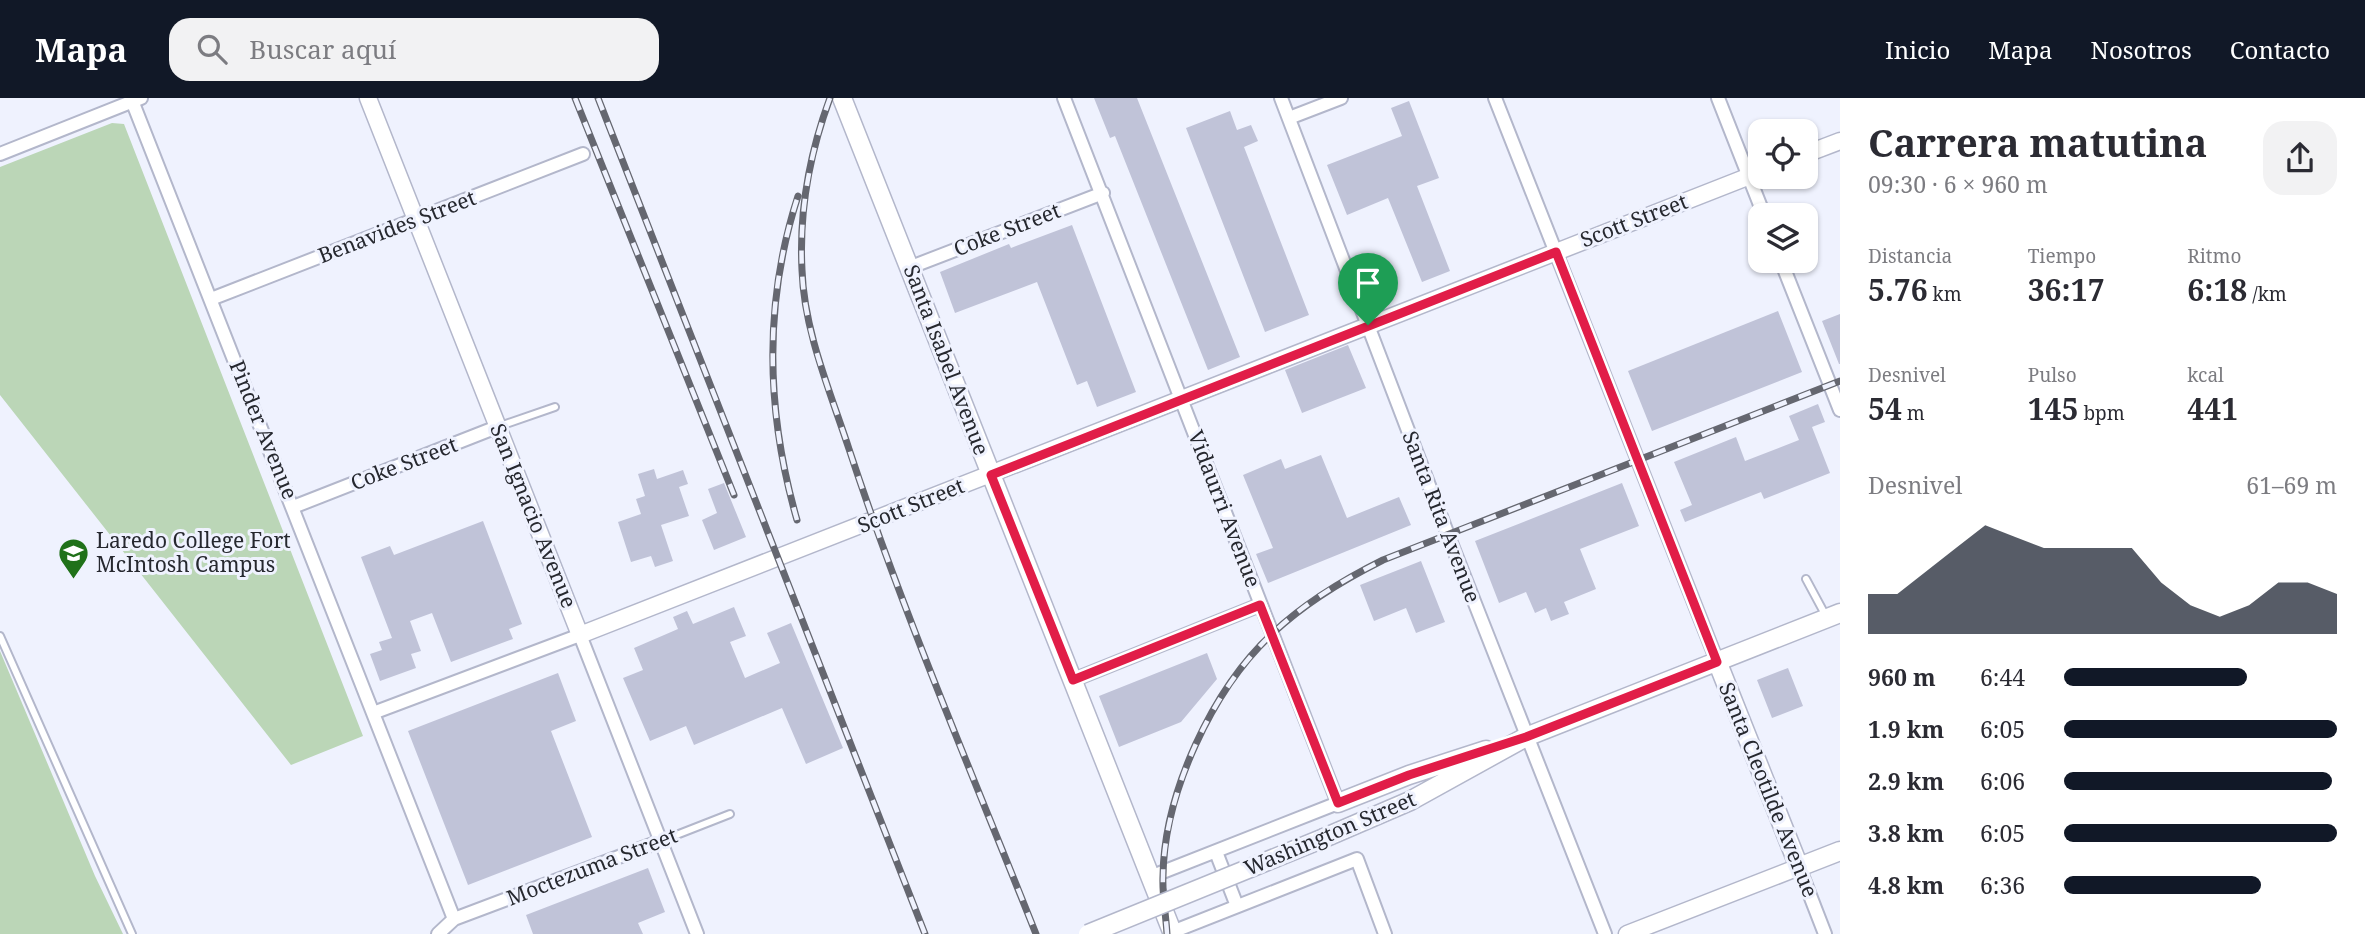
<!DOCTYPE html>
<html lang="es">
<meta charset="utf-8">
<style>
body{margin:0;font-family:"Noto Serif",serif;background:#f2f2f3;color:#2b2b33;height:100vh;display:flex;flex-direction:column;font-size:26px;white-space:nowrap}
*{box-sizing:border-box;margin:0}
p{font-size:23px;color:#7c7c81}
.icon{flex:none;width:38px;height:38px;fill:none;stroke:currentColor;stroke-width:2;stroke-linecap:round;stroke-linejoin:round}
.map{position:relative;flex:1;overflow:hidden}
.sheet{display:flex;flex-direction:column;background:#fff;width:525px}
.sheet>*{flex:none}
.buttons{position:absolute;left:1748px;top:21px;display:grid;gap:14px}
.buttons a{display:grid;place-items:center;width:70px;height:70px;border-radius:14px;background:#fff;box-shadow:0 2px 5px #0004;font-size:35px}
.pin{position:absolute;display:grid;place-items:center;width:60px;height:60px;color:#fff;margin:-72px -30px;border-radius:50% 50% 50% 0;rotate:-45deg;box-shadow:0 0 7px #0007}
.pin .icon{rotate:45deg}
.round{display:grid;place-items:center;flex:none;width:74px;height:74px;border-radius:21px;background:#f2f2f3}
.summary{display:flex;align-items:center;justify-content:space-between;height:119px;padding:0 28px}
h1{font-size:38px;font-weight:700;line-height:52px}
.stats{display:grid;grid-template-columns:repeat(3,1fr);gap:10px;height:119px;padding:7px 28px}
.stats div{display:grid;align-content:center}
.stats b{font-size:30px;font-weight:700}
.stats small{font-size:19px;font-weight:400}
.stats p{font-size:19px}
.chart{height:196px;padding:14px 28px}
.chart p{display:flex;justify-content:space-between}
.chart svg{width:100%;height:126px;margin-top:7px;fill:#111827;opacity:.7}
ul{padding:0 28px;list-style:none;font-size:23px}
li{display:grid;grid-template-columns:112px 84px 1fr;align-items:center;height:52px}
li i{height:18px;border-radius:9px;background:#111827}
header{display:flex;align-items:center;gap:42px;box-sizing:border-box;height:98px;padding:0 35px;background:#111827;color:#fff}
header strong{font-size:33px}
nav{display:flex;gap:38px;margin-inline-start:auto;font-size:24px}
.search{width:490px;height:63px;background:#f2f2f3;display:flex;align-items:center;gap:18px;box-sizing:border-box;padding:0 24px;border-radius:21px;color:#7c7c81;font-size:26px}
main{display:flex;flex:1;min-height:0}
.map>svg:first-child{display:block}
</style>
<header>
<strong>Mapa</strong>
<div class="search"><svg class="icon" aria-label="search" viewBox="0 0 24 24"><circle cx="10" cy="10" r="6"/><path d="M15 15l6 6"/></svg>Buscar aquí</div>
<nav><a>Inicio</a><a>Mapa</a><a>Nosotros</a><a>Contacto</a></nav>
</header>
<main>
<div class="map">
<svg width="1840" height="836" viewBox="0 0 1840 836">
<rect width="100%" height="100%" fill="#eff2fe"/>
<path fill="#bbd6b7" d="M112,25L124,26L363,638L291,667L0,297V69Z
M0,553L95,778L123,836H0Z"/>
<path fill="#c0c3d8" d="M1094,0H1137L1240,259L1208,272L1115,38L1110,40Z
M1409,3L1439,80L1417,88L1450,173L1422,184L1388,100L1347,117L1327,67L1402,38L1391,10Z
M1230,13L1237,32L1251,27L1258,43L1244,49L1309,217L1265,234L1186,30Z
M1072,127L1136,294L1097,309L1087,283L1077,287L1037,184L955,215L940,174L1009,146L1011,150Z
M1778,213L1802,274L1652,333L1628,273Z
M1840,216V266H1839L1822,223Z
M1348,247L1366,290L1302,315L1285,272Z
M1818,306L1825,324L1812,329L1830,375L1764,401L1761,394L1685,424L1680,412L1692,407L1674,364L1736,339L1745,363L1799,342L1789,318Z
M1321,357L1347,420L1399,399L1411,427L1268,485L1256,456L1273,450L1243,377L1281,361L1285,371Z
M654,371L657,381L683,372L688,386L679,389L689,418L661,427L673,463L655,469L651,458L631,464L618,424L641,416L636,401L645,398L638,376Z
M724,385L746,439L714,452L702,422L717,415L708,391Z
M1622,385L1639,428L1580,451L1596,491L1564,504L1569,516L1551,523L1546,510L1535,515L1526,494L1499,505L1475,443Z
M483,423L522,526L509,531L513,541L451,564L432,515L410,523L421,553L411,556L416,570L380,583L370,556L382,552L379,544L392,540L361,459L390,448L394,457Z
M1421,463L1445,524L1416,535L1406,510L1374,523L1360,487Z
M734,509L746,538L730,544L745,580L780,565L767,535L791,525L843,650L806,666L782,610L694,647L686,628L650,643L623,580L643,572L634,550L678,531L673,519L687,513L693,526Z
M1207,555L1217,581L1181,624L1119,649L1099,598Z
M1788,570L1803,608L1772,620L1757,582Z
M558,575L576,623L551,633L592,739L468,787L408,633Z
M648,770L665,814L638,825L643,836H533L526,817Z"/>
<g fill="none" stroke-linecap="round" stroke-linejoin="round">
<defs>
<path id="service" d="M497,329L555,309
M1806,481L1827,520
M0,538L132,836
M661,743L730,716"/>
<path id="minor" d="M131,0L454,821
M1064,0L1338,705L1150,779
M1281,0L1448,437L1605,836
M1495,0L1717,563
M1718,0L1764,117
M1289,20L1341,0
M0,56L141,0
M1781,163L1840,312
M911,169L1103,95
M211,201L583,56
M293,409L497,329
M1073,582L1260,507
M373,615L580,537L697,836
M1216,754L1237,808
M1799,769L1825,836
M1172,834L1357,761L1385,836
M438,836L454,821L661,743"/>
<path id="tertiary" d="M368,0L580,537L1760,74
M1806,56L1840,43
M1627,836L1799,769"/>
<path id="secondary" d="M842,0L1173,836
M1717,563L1799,769L1840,753
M1338,705L1409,677L1486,652
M1324,740L1410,703L1526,639L1840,515"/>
</defs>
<use href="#service" stroke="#b3b7cb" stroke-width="10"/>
<use href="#minor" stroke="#b3b7cb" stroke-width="16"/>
<use href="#tertiary" stroke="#b3b7cb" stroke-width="19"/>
<use href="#secondary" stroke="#b3b7cb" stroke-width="21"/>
<use href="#service" stroke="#fff" stroke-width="6"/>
<use href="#minor" stroke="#fff" stroke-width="12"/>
<use href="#tertiary" stroke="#fff" stroke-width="16"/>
<use href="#secondary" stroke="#fff" stroke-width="18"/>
<defs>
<path id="rail" d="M575,0L734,397
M598,0L925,836
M830,0C810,54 799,114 802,172C804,233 830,293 849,351C903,515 972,675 1036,836
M797,422C766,314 763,206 798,98
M1167,836C1166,817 1162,797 1163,778C1164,696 1212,591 1273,535C1306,504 1343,482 1383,462L1840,283"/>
</defs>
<use href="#rail" stroke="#656770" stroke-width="7"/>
<use href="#rail" stroke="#eff2fe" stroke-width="4.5" stroke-dasharray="13" stroke-linecap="butt"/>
<defs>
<path id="secondary-bridge" d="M1088,836L1324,740"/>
</defs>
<use href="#secondary-bridge" stroke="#b3b7cb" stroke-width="21" stroke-linecap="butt"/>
<use href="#secondary-bridge" stroke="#fff" stroke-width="18"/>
</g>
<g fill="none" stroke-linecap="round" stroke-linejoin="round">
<defs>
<path id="route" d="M1556,154L1717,564L1526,639L1409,677L1338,705L1260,507L1073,582L991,377Z"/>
</defs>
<use href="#route" stroke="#fff" stroke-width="14"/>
<use href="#route" stroke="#e11d48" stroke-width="9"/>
</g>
<defs>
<symbol id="university-pin" viewBox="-11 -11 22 30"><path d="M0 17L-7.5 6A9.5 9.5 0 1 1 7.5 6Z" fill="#207119" stroke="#eff2fe"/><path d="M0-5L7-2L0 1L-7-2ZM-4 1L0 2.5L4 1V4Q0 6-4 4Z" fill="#fff"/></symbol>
</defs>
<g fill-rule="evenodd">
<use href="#university-pin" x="56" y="438" width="35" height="47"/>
</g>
<g text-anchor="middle" stroke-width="6" stroke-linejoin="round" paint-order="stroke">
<g font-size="21" fill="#26282f" stroke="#eff2fe">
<text transform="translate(1634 123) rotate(-21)" y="7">Scott Street</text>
<text transform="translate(397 129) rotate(-21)" y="7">Benavides Street</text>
<text transform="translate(1007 132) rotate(-21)" y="7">Coke Street</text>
<text transform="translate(946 262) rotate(69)" y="7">Santa Isabel Avenue</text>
<text transform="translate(263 332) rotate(68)" y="7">Pinder Avenue</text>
<text transform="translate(404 366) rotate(-21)" y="7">Coke Street</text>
<text transform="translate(911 408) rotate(-22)" y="7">Scott Street</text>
<text transform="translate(1224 411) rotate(69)" y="7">Vidaurri Avenue</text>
<text transform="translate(533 418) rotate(68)" y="7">San Ignacio Avenue</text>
<text transform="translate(1441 419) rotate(69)" y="7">Santa Rita Avenue</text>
<text transform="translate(1768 692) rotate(68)" y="7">Santa Cleotilde Avenue</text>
<text transform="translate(1330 736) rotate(-23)" y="7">Washington Street</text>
<text transform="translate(592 769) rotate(-21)" y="7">Moctezuma Street</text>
</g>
<g font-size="21" fill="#26282f" stroke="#eff2fe" text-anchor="start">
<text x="96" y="450">Laredo College Fort<tspan x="96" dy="24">McIntosh Campus</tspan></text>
</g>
</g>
</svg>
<div class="buttons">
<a><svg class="icon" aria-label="locate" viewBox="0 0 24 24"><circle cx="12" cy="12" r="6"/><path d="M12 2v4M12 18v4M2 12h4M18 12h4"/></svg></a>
<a><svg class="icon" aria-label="layers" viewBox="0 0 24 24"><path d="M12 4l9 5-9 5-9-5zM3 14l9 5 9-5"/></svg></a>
</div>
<div class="pin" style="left:1368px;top:227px;background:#1e9e55"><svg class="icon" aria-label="arrive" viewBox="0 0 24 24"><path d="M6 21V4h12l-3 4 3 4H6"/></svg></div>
</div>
<section class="sheet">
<div class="summary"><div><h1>Carrera matutina</h1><p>09:30 · 6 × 960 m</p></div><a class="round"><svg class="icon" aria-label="share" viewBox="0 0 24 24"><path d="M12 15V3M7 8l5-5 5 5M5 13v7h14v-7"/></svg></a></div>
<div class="stats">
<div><p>Distancia</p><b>5.76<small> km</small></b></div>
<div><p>Tiempo</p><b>36:17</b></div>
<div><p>Ritmo</p><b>6:18<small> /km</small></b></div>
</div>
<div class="stats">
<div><p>Desnivel</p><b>54<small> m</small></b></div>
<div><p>Pulso</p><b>145<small> bpm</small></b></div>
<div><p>kcal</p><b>441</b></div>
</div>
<div class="chart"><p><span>Desnivel</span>61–69 m</p>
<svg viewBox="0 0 160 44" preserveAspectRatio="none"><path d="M0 44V30L10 30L20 22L30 14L40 6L50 10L60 14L70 14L80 14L90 14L100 26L110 34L120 38L130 34L140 26L150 26L160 30V44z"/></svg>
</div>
<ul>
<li><b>960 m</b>6:44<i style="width:67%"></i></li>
<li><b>1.9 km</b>6:05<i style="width:100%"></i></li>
<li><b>2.9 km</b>6:06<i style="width:98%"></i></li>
<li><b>3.8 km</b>6:05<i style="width:100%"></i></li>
<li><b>4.8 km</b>6:36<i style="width:72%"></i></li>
</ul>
</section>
</main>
